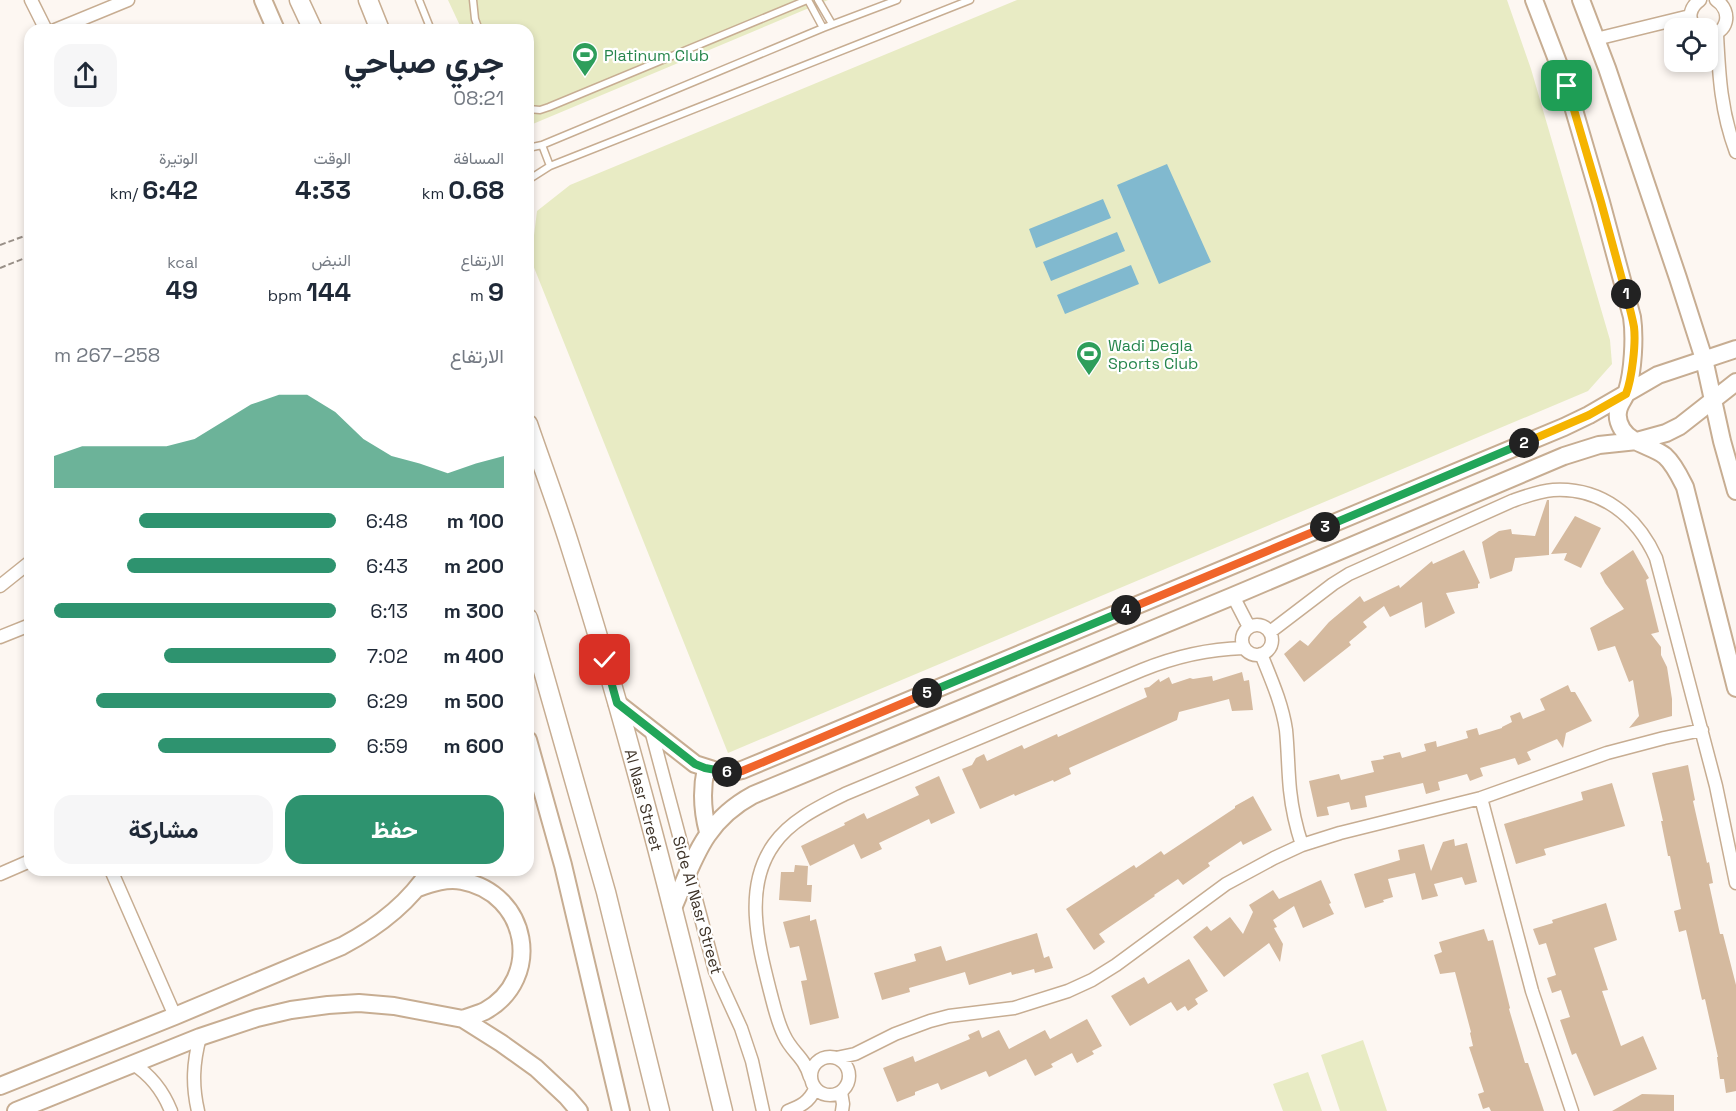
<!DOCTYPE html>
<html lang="ar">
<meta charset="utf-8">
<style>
body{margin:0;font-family:"Space Grotesk",Vazirmatn,sans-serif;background:#f6f6f7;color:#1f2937;direction:rtl;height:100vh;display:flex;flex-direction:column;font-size:22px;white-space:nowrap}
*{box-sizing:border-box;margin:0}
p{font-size:20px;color:#747a83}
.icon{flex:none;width:33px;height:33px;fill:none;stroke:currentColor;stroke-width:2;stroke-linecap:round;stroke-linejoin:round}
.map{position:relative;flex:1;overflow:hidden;direction:ltr}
.panel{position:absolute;left:24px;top:24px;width:510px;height:852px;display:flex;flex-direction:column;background:#fff;border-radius:18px;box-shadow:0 3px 9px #0003;direction:rtl}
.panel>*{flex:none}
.fabs{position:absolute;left:1664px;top:18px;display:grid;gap:12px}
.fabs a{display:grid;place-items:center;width:54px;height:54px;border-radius:12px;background:#fff;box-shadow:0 3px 9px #0003;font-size:30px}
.pin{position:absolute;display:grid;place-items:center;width:51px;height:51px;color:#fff;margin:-26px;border-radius:12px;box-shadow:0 3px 9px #0006}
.km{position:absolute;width:30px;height:30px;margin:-15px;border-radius:50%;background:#222;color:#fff;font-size:16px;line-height:30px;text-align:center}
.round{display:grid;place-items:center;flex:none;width:63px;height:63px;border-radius:18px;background:#f6f6f7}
.headline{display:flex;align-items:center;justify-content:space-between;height:102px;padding:0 30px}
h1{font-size:33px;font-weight:700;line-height:45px}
.figures{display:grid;grid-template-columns:repeat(3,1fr);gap:9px;height:102px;padding:6px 30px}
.figures div{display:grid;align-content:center}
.figures b{font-size:26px;font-weight:700}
.figures small{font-size:16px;font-weight:400}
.figures p{font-size:16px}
.chart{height:168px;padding:12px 30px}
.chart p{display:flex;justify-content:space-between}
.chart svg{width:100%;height:108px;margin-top:6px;fill:#2e936f;opacity:.7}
.action{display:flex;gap:12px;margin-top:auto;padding:12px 30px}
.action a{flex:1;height:69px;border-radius:18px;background:#2e936f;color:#fff;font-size:24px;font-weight:700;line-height:69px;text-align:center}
.action a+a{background:#f6f6f7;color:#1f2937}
ul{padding:0 30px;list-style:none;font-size:20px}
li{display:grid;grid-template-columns:96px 72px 1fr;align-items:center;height:45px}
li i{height:15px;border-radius:8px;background:#2e936f}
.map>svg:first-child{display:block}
</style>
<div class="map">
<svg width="1736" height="1111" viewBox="0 0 1736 1111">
<rect width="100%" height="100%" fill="#fdf7f2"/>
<path fill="#e8ebc4" d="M448,0H828L528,126V30H462Z
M1017,0H1507L1531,69L1610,340L1612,364L1588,391L728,753L531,260L537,211L570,185Z
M1363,1040L1387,1111H1340L1321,1055Z
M1308,1072L1322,1111H1283L1273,1084Z"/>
<path fill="#81b9cf" d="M1167,164L1211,262L1159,284L1117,185Z
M1103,199L1111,218L1036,248L1029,229Z
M1117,232L1125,251L1051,281L1043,262Z
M1131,265L1139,284L1065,314L1057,295Z"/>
<path fill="#d5ba9f" d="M1547,500H1549V555L1515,558L1512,571L1490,579L1482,542L1499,531L1511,529L1512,534L1535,536Z
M1575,516L1601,528L1581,568L1564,560L1567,553L1551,554Z
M1464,550L1480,583L1478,584V588L1446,593L1455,613L1425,628L1422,602L1390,617L1384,606L1363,622L1367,627L1349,642L1351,645L1304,682L1284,654L1300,640L1308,646L1329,622L1360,596L1364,602L1399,585L1400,588L1432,561L1433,564Z
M1633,550L1649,578L1646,580L1659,632L1651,634L1661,647V655L1667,667L1672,699V716L1629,728L1639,716L1633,680L1629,682L1615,646L1598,651L1590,628L1624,609L1605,583L1600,573Z
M1242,672L1244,681L1249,680L1253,710L1232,711L1229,699L1179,712L1177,720L1069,768L1071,774L1054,782L1053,780L1015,796L1014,794L980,809L962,769L972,765L976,758L984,754L987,761L1022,745L1024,749L1057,734L1058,737L1147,697L1144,688L1149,687L1159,679L1160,682L1169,677L1172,684L1190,678L1193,679L1212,676L1213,681Z
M1568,685L1571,692H1575L1592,721L1566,733L1563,748L1557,739L1527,752L1531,760L1518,765L1515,758L1480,768L1483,776L1470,781L1467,774L1438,782L1440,790L1426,794L1423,783L1365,796L1367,807L1351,810L1349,802L1327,807L1329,815L1317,817L1309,781L1339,774L1341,780L1374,772L1371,761L1384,759L1383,756L1400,752L1402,758L1426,751L1424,744L1436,741L1437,747L1468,738L1466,731L1477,728L1479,735L1502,728V727L1512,722L1510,716L1520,712L1523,719L1545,710L1540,699Z
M1688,765L1695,800L1693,801L1707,863L1709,862L1713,883L1709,884L1720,934H1723L1736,985V1091L1726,1093L1724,1079H1720L1717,1057H1718L1705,999L1702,1000L1686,930L1679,932L1674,911L1681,909L1670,856H1668L1661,821H1663L1652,773Z
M939,776L955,813L931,824L929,819L879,843L882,849L861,859L854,844L810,866L801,846L845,825L844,823L864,813L867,819L919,795L915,787Z
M1612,783L1625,826L1544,849L1546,855L1516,864L1504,824L1583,800L1581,792Z
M1253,796L1272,830L1243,845L1241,841L1208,863L1210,866L1183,885L1178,879L1154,895L1155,896L1099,934L1105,942L1094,950L1066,909L1134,865L1136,868L1161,851L1164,855L1235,808V806Z
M1454,839L1455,846L1467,843L1477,882L1465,885L1462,877L1434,884L1438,896L1422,900L1415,873L1388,879L1393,897L1383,900L1384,902L1365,908L1354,874L1400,860L1398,850L1424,844L1431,871L1443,842Z
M795,865L808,866L807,885H812L811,902L779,900L781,872H794Z
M1321,880L1331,903L1329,904L1334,914L1303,928L1294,906L1273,920L1277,927L1274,928L1283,944L1280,962L1269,943L1224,977L1193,937L1207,926L1211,931L1230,917L1243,934L1253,912L1249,905L1273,890L1279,899Z
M1606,903L1617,940L1594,948L1608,990L1602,991L1621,1046L1643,1036L1657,1069L1594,1096L1576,1053L1572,1055L1560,1020L1570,1017L1561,990L1552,993L1547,978L1556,975L1546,943L1539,945L1533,929L1553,923L1552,920Z
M810,915V921L816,919L839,1018L810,1025L801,981L807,980L799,946L790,948L783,922Z
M1484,929L1488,941L1493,940L1510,1008L1509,1009L1525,1063H1528L1544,1111H1491L1489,1107L1483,1109L1478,1094L1484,1092L1469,1047L1473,1046L1470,1033L1471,1032L1455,972L1440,974L1434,955L1442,952L1439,942Z
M1037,933L1044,958L1049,956L1053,968L1035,973L1034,969L1012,975L1011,972L969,985L965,972L909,988L910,992L882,1000L874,973L916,961L914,954L941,946L946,961Z
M1189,959L1208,991L1195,999L1198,1004L1188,1011L1185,1006L1177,1011L1171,1002L1130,1026L1111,996L1144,977L1148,984Z
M1087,1019L1102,1046L1092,1051L1094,1054L1077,1063L1072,1053L1051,1064L1053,1067L1035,1076L1026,1059L989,1077L986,1071L941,1090L938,1083L915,1092V1095L897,1102L883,1068L913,1056L915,1062L970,1039L968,1035L979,1030L982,1038L999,1030L1009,1049L1045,1030L1050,1039Z
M1642,1094L1674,1095V1111H1612Z"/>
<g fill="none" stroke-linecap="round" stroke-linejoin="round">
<defs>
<path id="lane" d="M419,0L431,30
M473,0L475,19L479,30
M808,0L823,28
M818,0L832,24
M528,109L540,110L549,107L807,0
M542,145L550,166
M528,148L542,145L823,28L897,0
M528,180L550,166L970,0"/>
<path id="street" d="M31,0L46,30
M1695,28C1687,18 1690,7 1700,0
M55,30L128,0
M1717,34C1719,76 1721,112 1736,152
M1707,35C1728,35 1733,11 1716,0
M1596,39L1690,16
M0,586L30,562
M1233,596L1249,627
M1242 640a15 15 0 1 1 30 0a15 15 0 1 1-30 0Z
M1270,632L1333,584L1349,574L1512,501C1526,496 1539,491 1553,490C1601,487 1637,516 1656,558L1716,786L1736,883
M0,637L30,625
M1261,654C1271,679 1282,703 1286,730C1288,750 1288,770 1290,790C1292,809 1296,827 1302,845
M651,730L715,971L741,1028L752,1061L763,1111
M1481,798L1532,991L1572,1111
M111,870L175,1016
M0,874L30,861
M811 1076a19 19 0 1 1 38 0a19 19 0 1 1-38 0Z
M836,1058L855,1054L895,1034L930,1021L949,1016L1014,1008L1068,991L1092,980L1116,965L1226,884L1274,858L1302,845L1340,833L1481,798L1607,753L1664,738L1702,730
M133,1064C152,1076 163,1091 171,1111
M810,1077C804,1056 792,1053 784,1035C777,1021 774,1006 770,991C758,944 743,887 774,844C791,820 819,807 845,794L1142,670C1174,657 1209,649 1243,648
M841,1092L843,1104L842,1111
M198,1111C192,1085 193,1063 200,1037
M788,1111C801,1106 809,1102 815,1089"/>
<path id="secondary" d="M263,0L276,30
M1534,0L1567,86L1601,202L1632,317C1635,337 1633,372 1627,391C1625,399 1619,403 1618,412C1617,418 1619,424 1622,429C1631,444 1653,446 1665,456C1674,464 1680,477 1685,487L1736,688
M1581,0L1607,68L1678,278L1704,359L1722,441L1736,491
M617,703L695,764L717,771L729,773L742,770L1564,427L1589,415L1658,375L1736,349
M528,740L563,865L621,1111
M706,768C701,791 702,810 708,832
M418,888C432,883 447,878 462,881C528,893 544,978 485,1011C479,1014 470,1016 463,1019
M673,908C694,860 703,822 753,795L1233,596L1564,456L1599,445L1637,441L1666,433L1680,426L1736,382
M0,1086L175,1016L342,946C376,928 409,903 430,870
M16,1111L200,1037L257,1018L291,1010L328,1005L359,1003L394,1006L463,1019L501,1043L536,1068L567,1097L579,1111"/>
<path id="primary" d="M299,0L313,30
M368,0L380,30
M528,424C542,465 558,507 571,549C630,734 677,922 723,1111
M528,618L606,892L660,1111"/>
</defs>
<use href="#lane" stroke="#c7ad92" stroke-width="9"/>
<use href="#street" stroke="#c7ad92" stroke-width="15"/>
<use href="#secondary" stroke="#c7ad92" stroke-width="20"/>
<use href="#primary" stroke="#c7ad92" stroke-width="21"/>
<path stroke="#999088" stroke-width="2" stroke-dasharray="6 3" stroke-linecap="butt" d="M0,245L30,234
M0,268L30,256"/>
<use href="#lane" stroke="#fff" stroke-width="6"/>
<use href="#street" stroke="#fff" stroke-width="12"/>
<use href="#secondary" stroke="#fff" stroke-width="16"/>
<use href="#primary" stroke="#fff" stroke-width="18"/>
</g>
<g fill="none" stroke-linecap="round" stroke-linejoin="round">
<defs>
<path id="split-1" d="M1567,86L1601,202L1626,294"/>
<path id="split-2" d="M1524,443L1589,415L1626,394C1632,378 1636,344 1634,327C1632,316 1629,305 1626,294"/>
<path id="split-3" d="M1325,527L1524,443"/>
<path id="split-4" d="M1126,610L1325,527"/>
<path id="split-5" d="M927,693L1126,610"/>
<path id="split-6" d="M727,772L742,771L927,693"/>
<path id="split-7" d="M605,660L617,703L695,764L705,768L727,772"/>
</defs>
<use href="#split-1" stroke="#fff" stroke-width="12"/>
<use href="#split-2" stroke="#fff" stroke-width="12"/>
<use href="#split-3" stroke="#fff" stroke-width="12"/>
<use href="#split-4" stroke="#fff" stroke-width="12"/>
<use href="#split-5" stroke="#fff" stroke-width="12"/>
<use href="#split-6" stroke="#fff" stroke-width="12"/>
<use href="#split-7" stroke="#fff" stroke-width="12"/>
<use href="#split-1" stroke="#f5b400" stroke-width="8"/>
<use href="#split-2" stroke="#f5b400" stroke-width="8"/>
<use href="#split-3" stroke="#22a559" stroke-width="8"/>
<use href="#split-4" stroke="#f0652b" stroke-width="8"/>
<use href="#split-5" stroke="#22a559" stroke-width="8"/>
<use href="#split-6" stroke="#f0652b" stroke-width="8"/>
<use href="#split-7" stroke="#22a559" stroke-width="8"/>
</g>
<defs>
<symbol id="stadium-pin" viewBox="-11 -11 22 30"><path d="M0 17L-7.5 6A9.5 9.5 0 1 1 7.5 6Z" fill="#2e9e5b" stroke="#fff"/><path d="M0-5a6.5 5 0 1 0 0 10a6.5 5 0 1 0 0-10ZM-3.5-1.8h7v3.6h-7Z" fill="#fff"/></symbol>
</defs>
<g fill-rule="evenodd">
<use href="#stadium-pin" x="570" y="40" width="30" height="40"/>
<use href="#stadium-pin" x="1074" y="339" width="30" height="40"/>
</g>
<g text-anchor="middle" stroke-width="4.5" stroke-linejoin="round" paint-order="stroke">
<g font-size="16" fill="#27864d" stroke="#fff" text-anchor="start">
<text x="604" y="61">Platinum Club</text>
<text x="1108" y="351">Wadi Degla<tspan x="1108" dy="18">Sports Club</tspan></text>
</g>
<g font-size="16" fill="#3e3328" stroke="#fff">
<text transform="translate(644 800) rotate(75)" y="6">Al Nasr Street</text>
<text transform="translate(698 905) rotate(74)" y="6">Side Al Nasr Street</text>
</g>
</g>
</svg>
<div class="fabs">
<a><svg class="icon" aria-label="locate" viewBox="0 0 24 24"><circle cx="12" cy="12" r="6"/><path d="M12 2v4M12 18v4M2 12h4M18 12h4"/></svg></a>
</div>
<div class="pin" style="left:1567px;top:86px;background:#1e9e55"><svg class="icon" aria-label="arrive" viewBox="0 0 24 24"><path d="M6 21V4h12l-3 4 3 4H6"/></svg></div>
<div class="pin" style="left:605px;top:660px;background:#d93025"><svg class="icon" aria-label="check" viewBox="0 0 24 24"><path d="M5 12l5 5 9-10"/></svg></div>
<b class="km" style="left:1626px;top:294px">1</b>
<b class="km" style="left:1524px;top:443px">2</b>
<b class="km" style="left:1325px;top:527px">3</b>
<b class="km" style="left:1126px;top:610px">4</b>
<b class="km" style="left:927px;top:693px">5</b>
<b class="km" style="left:727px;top:772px">6</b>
<section class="panel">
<div class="headline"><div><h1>جري صباحي</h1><p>08:21</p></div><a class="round"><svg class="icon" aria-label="share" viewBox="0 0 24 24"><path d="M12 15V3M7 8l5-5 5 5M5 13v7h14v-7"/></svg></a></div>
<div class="figures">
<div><p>المسافة</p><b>0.68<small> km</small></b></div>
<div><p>الوقت</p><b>4:33</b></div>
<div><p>الوتيرة</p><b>6:42<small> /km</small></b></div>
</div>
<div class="figures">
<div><p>الارتفاع</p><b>9<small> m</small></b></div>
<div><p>النبض</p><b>144<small> bpm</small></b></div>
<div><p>kcal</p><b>49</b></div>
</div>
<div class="chart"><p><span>الارتفاع</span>258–267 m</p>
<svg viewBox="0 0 160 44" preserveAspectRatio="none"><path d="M0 44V31L10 27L20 27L30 27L40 27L50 24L60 17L70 10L80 6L90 6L100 13L110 24L120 31L130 34L140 38L150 34L160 31V44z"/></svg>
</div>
<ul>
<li><b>100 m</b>6:48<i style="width:70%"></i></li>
<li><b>200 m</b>6:43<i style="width:74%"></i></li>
<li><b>300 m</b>6:13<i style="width:100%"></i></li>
<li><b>400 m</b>7:02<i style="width:61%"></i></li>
<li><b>500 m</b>6:29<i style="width:85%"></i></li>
<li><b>600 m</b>6:59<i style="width:63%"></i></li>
</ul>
<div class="action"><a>حفظ</a><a>مشاركة</a></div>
</section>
</div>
